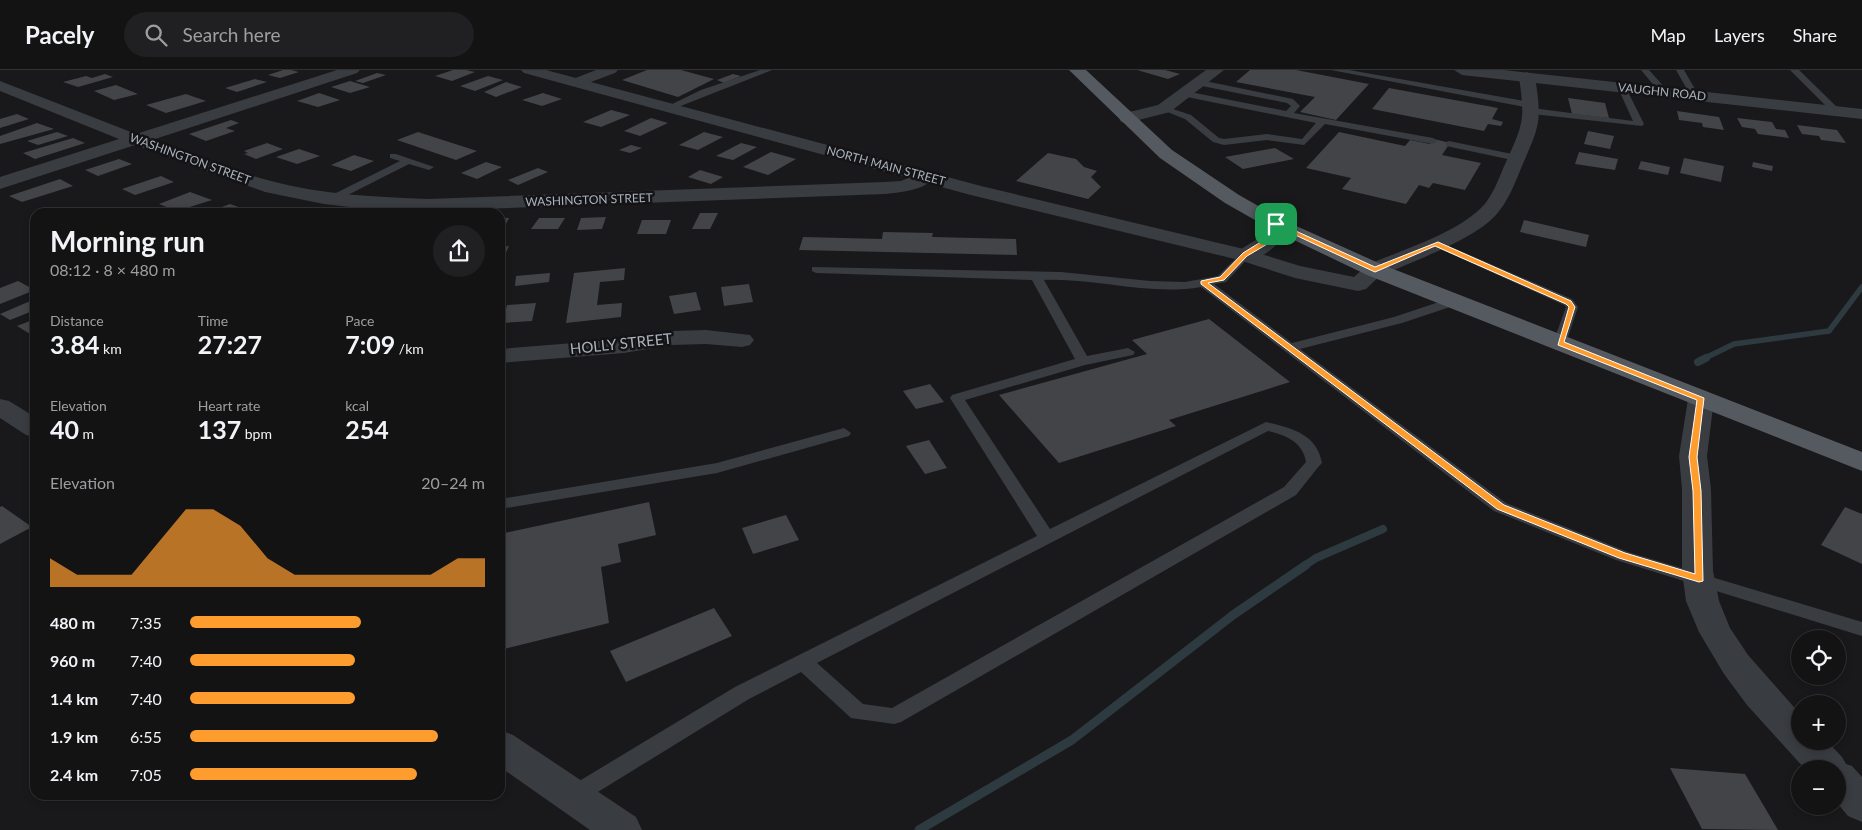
<!DOCTYPE html>
<meta charset="utf-8">
<style>
body{margin:0;font-family:Lato,sans-serif;background:#202022;color:#f1f3f6;height:100vh;display:flex;flex-direction:column;font-size:19px;white-space:nowrap}
*{box-sizing:border-box;margin:0}
p{font-size:16px;color:#9d9ea0}
.icon{flex:none;width:28px;height:28px;fill:none;stroke:currentColor;stroke-width:2;stroke-linecap:round;stroke-linejoin:round}
.map{position:relative;flex:1;overflow:hidden}
.drawer{position:absolute;left:30px;top:138px;width:475px;height:592px;display:flex;flex-direction:column;background:#131314;border-radius:15px;box-shadow:0 2px 8px #0003,0 0 0 1px #323234}
.drawer>*{flex:none}
.buttons{position:absolute;left:1791px;top:560px;display:grid;gap:10px}
.buttons a{display:grid;place-items:center;width:55px;height:55px;border-radius:50%;background:#131314;box-shadow:0 2px 8px #0003,0 0 0 1px #323234;font-size:25px}
.pin{position:absolute;display:grid;place-items:center;width:42px;height:42px;color:#fff;margin:-21px;border-radius:10px;box-shadow:0 2px 8px #0006}
.round{display:grid;place-items:center;flex:none;width:52px;height:52px;border-radius:26px;background:#202022}
.headline{display:flex;align-items:center;justify-content:space-between;height:85px;padding:0 20px}
h1{font-size:28px;font-weight:700;line-height:38px}
.metrics{display:grid;grid-template-columns:repeat(3,1fr);gap:8px;height:85px;padding:5px 20px}
.metrics div{display:grid;align-content:center}
.metrics b{font-size:25px;font-weight:700}
.metrics small{font-size:14px;font-weight:400}
.metrics p{font-size:14px}
.chart{height:140px;padding:10px 20px}
.chart p{display:flex;justify-content:space-between}
.chart svg{width:100%;height:90px;margin-top:5px;fill:#ff9c2e;opacity:.7}
ul{padding:0 20px;list-style:none;font-size:16px}
li{display:grid;grid-template-columns:80px 60px 1fr;align-items:center;height:38px}
li i{height:12px;border-radius:6px;background:#ff9c2e}
header{display:flex;align-items:center;gap:30px;box-sizing:border-box;height:70px;padding:0 25px;background:#131314;border-bottom:1px solid #323234}
header strong{font-size:24px}
nav{display:flex;gap:28px;margin-inline-start:auto;font-size:18px}
.search{width:350px;height:45px;background:#202022;display:flex;align-items:center;gap:12px;box-sizing:border-box;padding:0 18px;border-radius:28px;color:#9d9ea0;font-size:19px}
.map>svg:first-child{display:block}
</style>
<header>
<strong>Pacely</strong>
<div class="search"><svg class="icon" aria-label="search" viewBox="0 0 24 24"><circle cx="10" cy="10" r="6"/><path d="M15 15l6 6"/></svg>Search here</div>
<nav><a>Map</a><a>Layers</a><a>Share</a></nav>
</header>
<div class="map">
<svg width="1862" height="760" viewBox="0 0 1862 760">
<rect width="100%" height="100%" fill="#19191b"/>
<g fill="none" stroke-linecap="round" stroke-linejoin="round">
<path stroke="#2d3b41" stroke-width="5.5" d="M1703,289L1734,274L1829,261L1862,217"/>
<path stroke="#2d3b41" stroke-width="8" d="M1698,292L1706,288
M1304,496L1316,488L1383,459"/>
<path stroke="#2d3b41" stroke-width="9" d="M919,760L1072,670L1233,545L1306,495"/>
</g>
<path fill="#434448" d="M283,0H291L299,2L280,8L268,5Z
M453,0H466L475,2L452,11L435,6Z
M647,0H681L714,9L678,27L622,10Z
M1137,0H1165L1180,4L1168,9Z
M1250,0H1296L1369,14L1336,50L1300,42L1315,27L1236,12Z
M377,3L386,5L363,13L355,11Z
M105,4L113,7L78,17L63,12L86,6L92,8Z
M733,4L741,6L724,13L717,10Z
M488,6L503,10L475,21L460,16Z
M255,9L267,12L237,22L225,18Z
M350,11L370,17L350,23L331,17Z
M506,12L522,17L496,27L484,22Z
M116,15L138,24L114,30L94,21Z
M1389,18L1498,38L1492,49L1503,52L1501,56L1488,54L1484,61L1372,39Z
M319,23L340,30L318,37L297,31Z
M543,23L562,29L542,36L522,30Z
M186,24L206,31L166,43L146,35Z
M1568,28L1605,33L1609,48L1572,44Z
M611,40L630,45L601,57L583,52Z
M1677,41L1719,47L1724,60L1703,57L1702,53L1679,50Z
M17,44L29,49L0,58V49Z
M651,48L668,53L640,66L624,61Z
M1737,48L1772,52L1776,59L1785,60L1789,68L1758,64L1755,59L1742,57Z
M231,50L239,53L226,58L235,61L206,71L189,64Z
M37,53L54,59L0,74V66Z
M1797,55L1837,60L1846,73L1821,70L1819,66L1802,64Z
M1588,61L1614,66L1610,79L1584,74Z
M57,62L68,66L38,75L27,71Z
M418,62L477,81L456,90L397,70Z
M704,62L723,67L698,80L679,75Z
M1339,62L1405,76L1410,70L1430,74L1434,69L1450,73L1442,85L1481,93L1465,120L1433,113L1429,118L1419,115L1406,134L1342,119L1351,108L1306,98Z
M73,68L85,73L35,89L23,83Z
M267,73L283,79L256,89L244,84L248,83L244,81Z
M741,73L757,77L733,90L716,86Z
M631,75L642,78L630,83L619,80Z
M1275,78L1294,89L1243,99L1225,87Z
M299,79L320,86L297,94L276,87Z
M771,82L796,89L768,105L743,97Z
M1579,82L1618,89L1615,100L1575,94Z
M1048,83L1076,89L1084,97L1097,101L1091,107L1101,117L1088,129L1016,111Z
M354,85L374,91L351,101L331,95Z
M1684,88L1724,96L1721,112L1680,103Z
M119,89L132,94L98,106L85,100Z
M1641,91L1670,97L1668,105L1638,99Z
M486,92L502,97L477,109L461,103Z
M1753,92L1773,96L1772,101L1752,97Z
M538,98L548,102L518,115L508,110Z
M700,100L723,107L711,114L688,107Z
M161,106L174,112L135,125L122,119Z
M60,109L73,116L22,132L9,126Z
M190,122L212,130L177,141L159,134Z
M230,134L244,139L235,142H208Z
M700,143H718L710,159H692Z
M606,147L602,159L577,160L581,148Z
M500,148H509L500,165Z
M539,148H565L558,159H531Z
M642,150H671L666,164H637Z
M1524,150L1589,165L1586,177L1520,162Z
M883,162L933,163L932,167L1016,169L1017,185L799,180L803,167L882,169Z
M509,176L505,185H500V177Z
M625,198L624,210L600,212L597,235L622,233L621,247L566,253L574,203Z
M550,203L549,212L515,216L516,206Z
M18,211L35,220L0,234V218Z
M749,214L753,232L724,236L721,217Z
M696,222L701,240L674,244L669,226Z
M35,229V240L10,250L0,244Z
M536,233L532,251L502,253L507,235Z
M35,249V262L30,264L17,256Z
M1209,249L1290,312L1169,350L1176,356L1059,393L999,325L1147,284L1132,270Z
M930,314L944,332L916,339L903,321Z
M929,370L947,398L925,404L906,376Z
M649,432L656,465L618,474L621,492L601,497L609,553L500,580V464Z
M2,436L32,457L0,474V437Z
M1845,437L1862,444V494L1821,475Z
M786,445L799,470L753,484L742,458Z
M714,538L732,566L626,612L610,581Z
M1670,698L1745,704L1778,760L1702,759Z"/>
<g fill="none" stroke-linecap="round" stroke-linejoin="round">
<path fill="#393c41" fill-rule="evenodd" d="M760,0H772L673,39L666,37L701,20Z
M1331,0H1349L1530,32L1534,35L1530,38Z
M1641,0H1649L1667,20V24H1661Z
M1676,0H1684L1699,26L1698,28H1692Z
M1790,0H1799L1839,39V43H1833Z
M1200,10L1293,29L1300,36L1294,43L1433,68L1438,71L1433,74L1325,54L1304,75L1267,70L1224,75L1213,72L1185,49L1160,39L1164,36L1191,45L1219,68L1224,69L1267,64L1302,69L1316,53L1182,26V22L1185,21L1286,41L1291,36L1287,33L1197,15V11Z
M1622,15L1626,18L1644,54L1642,56L1532,44L1528,41L1532,38L1633,51L1618,18Z
M1449,71L1517,85L1522,88L1517,91L1446,76V72Z
M390,84H396L434,97L429,100L409,94L336,131H328V127L400,91L390,88Z
M1435,170L1572,229L1578,237L1565,276L1560,277L1553,273L1566,237L1564,235L1431,175L1429,173Z
M1245,182L1251,185L1226,212L1214,214L1292,273L1394,247L1451,228H1459L1461,231L1459,234L1402,253L1300,279L1506,433L1628,482L1862,552V566L1616,490L1494,441L1201,217C1149,226 1096,208 1044,210L1087,286L1128,278L1135,282L1133,285L1085,295L965,330L1050,459L1266,352C1292,358 1317,364 1322,393L1319,396L1296,425L901,652L894,654L851,648L801,602L749,629L580,733L573,735L566,733L562,726L566,719L735,617L1037,466L950,328L952,325L1075,289L1032,210L816,203L812,201V197L1061,202L1150,211L1185,212L1218,206L1241,183ZM1268,361C1286,365 1303,372 1306,392L1284,417L892,638L863,634L817,593Z
M844,358L851,363L849,366L717,403L500,439V429L717,393Z"/>
<path fill="#393c41" fill-rule="evenodd" d="M337,0H360L357,3L152,70C191,83 231,101 271,111C323,125 376,127 429,129L885,112L901,111L925,101L932,103L934,107C925,121 900,122 885,124L429,141L367,139L324,134L265,122L135,75L0,119V107L119,69L0,21V11L136,64Z
M596,0H618L615,3L583,15L578,17L570,12L573,9Z
M1206,0H1224L1170,42L1127,53L1121,52L1119,48L1121,44L1158,35Z
M1527,2L1535,7C1542,51 1540,55 1522,96C1515,113 1508,132 1495,146C1471,171 1415,190 1383,205L1375,206L1367,205L1364,200L1367,195C1402,180 1452,165 1480,139C1493,127 1499,107 1506,92C1524,53 1525,49 1519,7Z
M1276,148L1283,150L1286,154C1283,161 1280,171 1275,176C1266,185 1250,193 1238,189L1234,185L1238,181L1259,168L1269,150Z
M706,260L750,265L754,270L750,275L742,277L706,274L671,275L624,283L500,293V279L624,269L671,261Z
M1701,321L1710,324L1714,329L1707,386L1711,419L1713,501L1719,531L1730,558L1748,585L1800,644V671H1827L1842,687L1846,694L1852,696L1862,707V752L1848,746L1838,734V699H1805L1747,635L1724,604L1699,562L1686,531L1682,501V419L1679,386L1688,329L1692,324Z"/>
<path fill="#393c41" fill-rule="evenodd" d="M521,0H546L981,116L1252,181L1300,196L1354,207C1363,199 1369,192 1383,195L1386,200L1366,219L1358,221L1295,208L1239,190L967,124L524,3Z
M1454,0H1503L1862,39V49L1462,5Z
M0,329L9,331L35,347V367L26,365L0,348Z
M500,660L513,665L636,747L642,760H590L500,697Z"/>
<path fill="#555960" fill-rule="evenodd" d="M1069,0H1086L1172,80L1239,125L1283,150L1383,195L1862,382V401L1367,205L1269,158L1225,133L1160,88Z"/>
</g>
<path fill="#ff9c2e" stroke="#fff" fill-rule="evenodd" d="M1276,152L1375,197L1438,172L1571,231L1575,237L1564,272L1704,328L1697,387L1701,421L1703,511L1699,512L1619,488L1497,439L1201,214V211L1220,207L1243,183L1264,170ZM1278,157L1375,202L1435,176L1566,234L1569,237L1558,275L1697,330L1689,387L1693,421L1695,504L1625,483L1504,435L1208,213L1224,210L1247,186L1269,173Z"/>
<g text-anchor="middle" stroke-width="5" stroke-linejoin="round" paint-order="stroke">
<g font-size="12" fill="#aab2bc" stroke="#141416">
<text transform="translate(1662 22) rotate(6)" y="4">VAUGHN ROAD</text>
<text transform="translate(190 89) rotate(20)" y="4">WASHINGTON STREET</text>
<text transform="translate(886 96) rotate(15)" y="4">NORTH MAIN STREET</text>
<text transform="translate(589 130) rotate(-2)" y="4">WASHINGTON STREET</text>
</g>
<g font-size="15" fill="#aab2bc" stroke="#141416">
<text transform="translate(621 274) rotate(-6)" y="5">HOLLY STREET</text>
</g>
</g>
</svg>
<div class="buttons">
<a><svg class="icon" aria-label="locate" viewBox="0 0 24 24"><circle cx="12" cy="12" r="6"/><path d="M12 2v4M12 18v4M2 12h4M18 12h4"/></svg></a>
<a>+</a>
<a>−</a>
</div>
<div class="pin" style="left:1276px;top:154px;background:#1e9e55"><svg class="icon" aria-label="arrive" viewBox="0 0 24 24"><path d="M6 21V4h12l-3 4 3 4H6"/></svg></div>
<section class="drawer">
<div class="headline"><div><h1>Morning run</h1><p>08:12 · 8 × 480 m</p></div><a class="round"><svg class="icon" aria-label="share" viewBox="0 0 24 24"><path d="M12 15V3M7 8l5-5 5 5M5 13v7h14v-7"/></svg></a></div>
<div class="metrics">
<div><p>Distance</p><b>3.84<small> km</small></b></div>
<div><p>Time</p><b>27:27</b></div>
<div><p>Pace</p><b>7:09<small> /km</small></b></div>
</div>
<div class="metrics">
<div><p>Elevation</p><b>40<small> m</small></b></div>
<div><p>Heart rate</p><b>137<small> bpm</small></b></div>
<div><p>kcal</p><b>254</b></div>
</div>
<div class="chart"><p><span>Elevation</span>20–24 m</p>
<svg viewBox="0 0 160 44" preserveAspectRatio="none"><path d="M0 44V30L10 38L20 38L30 38L40 22L50 6L60 6L70 14L80 30L90 38L100 38L110 38L120 38L130 38L140 38L150 30L160 30V44z"/></svg>
</div>
<ul>
<li><b>480 m</b>7:35<i style="width:58%"></i></li>
<li><b>960 m</b>7:40<i style="width:56%"></i></li>
<li><b>1.4 km</b>7:40<i style="width:56%"></i></li>
<li><b>1.9 km</b>6:55<i style="width:84%"></i></li>
<li><b>2.4 km</b>7:05<i style="width:77%"></i></li>
</ul>
</section>
</div>
